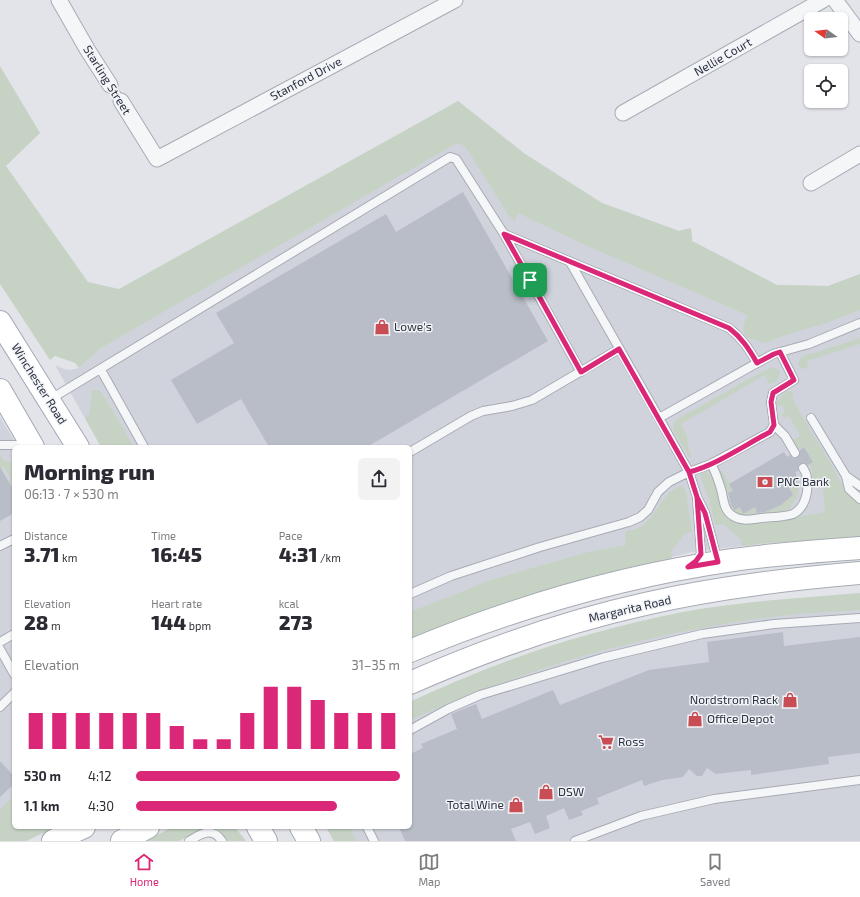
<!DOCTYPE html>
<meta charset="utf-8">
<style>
body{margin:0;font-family:"Exo 2",sans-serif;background:#f2f2f3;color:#2b2b33;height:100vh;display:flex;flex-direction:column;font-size:15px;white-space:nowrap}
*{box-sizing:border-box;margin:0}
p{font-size:13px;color:#7c7c81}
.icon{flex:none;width:22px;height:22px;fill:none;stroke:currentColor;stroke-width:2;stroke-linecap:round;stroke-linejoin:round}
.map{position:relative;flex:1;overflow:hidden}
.panel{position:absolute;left:12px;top:445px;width:400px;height:384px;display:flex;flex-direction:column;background:#fff;border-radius:6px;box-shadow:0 1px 3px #0004}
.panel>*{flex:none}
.needle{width:26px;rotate:284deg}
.controls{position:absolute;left:804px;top:12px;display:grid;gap:8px}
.controls a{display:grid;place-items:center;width:44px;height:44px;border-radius:6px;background:#fff;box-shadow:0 1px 3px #0004;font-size:20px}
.pin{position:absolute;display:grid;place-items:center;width:34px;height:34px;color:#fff;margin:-17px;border-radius:8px;box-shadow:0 2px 6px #0006}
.round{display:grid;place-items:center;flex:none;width:42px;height:42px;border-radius:6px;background:#f2f2f3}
.summary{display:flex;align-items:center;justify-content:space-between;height:68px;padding:0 12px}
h1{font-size:22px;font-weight:800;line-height:30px}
.metrics{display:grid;grid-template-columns:repeat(3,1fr);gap:6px;height:68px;padding:4px 12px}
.metrics div{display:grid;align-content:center}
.metrics b{font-size:20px;font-weight:800}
.metrics small{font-size:11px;font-weight:400}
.metrics p{font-size:11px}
.chart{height:112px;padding:8px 12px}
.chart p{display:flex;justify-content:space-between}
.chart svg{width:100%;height:72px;margin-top:4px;stroke:#db2777;stroke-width:6}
ul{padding:0 12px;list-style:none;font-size:13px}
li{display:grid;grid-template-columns:64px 48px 1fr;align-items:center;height:30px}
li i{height:10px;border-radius:5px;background:#db2777}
.menu{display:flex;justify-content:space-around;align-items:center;height:56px;border-top:1px solid #e1e1e2;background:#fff;font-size:11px;color:#7c7c81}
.menu a{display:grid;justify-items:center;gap:2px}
.menu .on{color:#db2777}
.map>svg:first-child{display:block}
</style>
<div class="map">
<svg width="860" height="841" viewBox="0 0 860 841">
<rect width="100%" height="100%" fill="#e2e4ea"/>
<path fill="#d0d3dc" d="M458,101L525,154L602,203L679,231L691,228L692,241L777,285L828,286L860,274V537L768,543L692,552L573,582L529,595L480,613L410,642V447H101L55,365L64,369L70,370L79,368L101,348Z
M0,417L18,447H14V827H56L26,841H0Z
M860,593V841H334L326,827H410V702L425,695L487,669L562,643L622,626L683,612L755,602Z"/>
<path fill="#c6d3c4" d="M0,66L40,133L6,166L88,282L119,289L458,101L525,154L602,203L679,231L691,228L692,241L777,285L828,286L860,274V310L826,323L782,336L766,343L749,338L744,334L743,327L747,315L585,245L518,213L515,221L509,216L467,149L461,144L457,143L101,348L79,368L75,363L55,356L50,360L0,284Z
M860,338V344L807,361L808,368L803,369L799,366L798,363L801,357L804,355L817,352Z
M772,367L779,370L780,375L776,382L769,384L765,375L681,424L687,435L688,446L692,458L689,457L673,430L674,422L681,417L747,380Z
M94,390H99L102,393L134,447H101L85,418L89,415L92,395L91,391Z
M788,391H791L794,396L792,398C804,420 817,441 830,462C839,478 844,493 860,504V537L768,543L742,546L741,540L723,524L715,525L710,503L700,475L704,472H707L714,481L722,507L725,515L733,521L742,523L783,519L825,512L822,481L812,483V470L809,464L813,462L804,447L798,450L793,440L800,436L789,416L784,418L781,414L785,412L782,404L777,407L775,404L781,396Z
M0,454L3,460L14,464V491L8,481L11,479L4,467L0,469Z
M722,470L733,491L727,494L731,505L735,510L740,507L743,514L755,507L758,515L781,505L792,495L789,488L799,480L798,496L790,508L781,513L744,517L733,511L728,504L719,471Z
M680,486L684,488L686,492L692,532L686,533L671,551L672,558C625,571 576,580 529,595C488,609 449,626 410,642V612L491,580L588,552L626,545L625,535L626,531C630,531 635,530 638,528C657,518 660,494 680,486Z
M860,593V610C831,612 801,613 772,617C647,633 525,668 410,720V702C495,661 590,630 683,612C741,601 801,598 860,593Z
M14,796V827H56L26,841H0V809Z
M172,827H206L179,841H146Z
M213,827H235L246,841H226C223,835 220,828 213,827Z
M326,827H349L357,841H334Z"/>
<path fill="#b9bdc7" d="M463,192L548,341L367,447H269L241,399L197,424L171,380L234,343L216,313L386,214L396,232Z
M804,447L813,462L808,465L803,463L798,465V471L795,472L799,480L789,488L793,495L781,505L765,512L757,513L755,507L743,514L740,507L735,510L731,505L728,493L733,491L729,484L784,452L787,457L790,455L793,458H797L800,453V450Z
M0,467L14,491V513L0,521Z
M783,632L784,646L860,637V753L828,757L829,764L764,773L751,775V770L716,774L707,768L702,776H697L689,769L683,777L662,780L644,786L642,780L597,798L599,804L581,811L583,815L569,820L564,808L546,816L550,828L535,834L530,822L511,829L516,841H405L399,827H410V754L423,748L421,744L457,729L451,714L476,704L482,719L553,690L560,705L649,670L709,662L707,642Z
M0,761L14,776V784L0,797Z"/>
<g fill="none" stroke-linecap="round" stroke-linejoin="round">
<defs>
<path id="lane" d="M110,85L121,101
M504,234L581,372
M570,262L659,418
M101,370L144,447
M49,400L450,157L456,159L504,234L729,328C742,338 749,349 757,363
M811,418L846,476L860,486
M774,425L785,436L795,453
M0,445H17L21,447
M410,452L471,416L483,411L512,406L532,400L619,349
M711,464C716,472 718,480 721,489C724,499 723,510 733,516C742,522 752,519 762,518C771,517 785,517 793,514C805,508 809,492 807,479C807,475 805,471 803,468
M846,476L849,489L860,499
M0,546L14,539
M695,562L701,554L697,499
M718,562L705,513L697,497L689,472L659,418L773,354L809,344L860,323
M410,594L451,576L540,547L629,522L640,517L648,510L658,492L669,482L689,472L711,464L770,432L774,425L771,402L773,393L794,380L780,352
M0,642L14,634
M0,649L14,674
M0,707L14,693
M410,730L448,709L480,695L602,658L702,634L774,624L860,618
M367,827L374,841
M189,841C201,834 212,826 222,841
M575,841L641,816L714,799L860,780"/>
<path id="street" d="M59,0L87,49L110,85
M835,0L860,34
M121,101L157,159L455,0
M623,113L823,0
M811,183L860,154"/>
<path id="secondary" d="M410,651C513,608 622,576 733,560C775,554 818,551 860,548
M410,683C485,650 564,622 645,604C715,588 788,579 860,573
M53,841L84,827
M122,841L148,827"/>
<path id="primary" d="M0,322L78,447
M0,390L33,447
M258,827L266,841
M301,827L309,841"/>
</defs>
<use href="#lane" stroke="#a7abb4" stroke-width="10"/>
<use href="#street" stroke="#a7abb4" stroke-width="17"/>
<use href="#secondary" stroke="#a7abb4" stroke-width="24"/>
<use href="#primary" stroke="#a2a8b5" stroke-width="24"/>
<use href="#lane" stroke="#f5f6f8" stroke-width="8"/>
<use href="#street" stroke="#f5f6f8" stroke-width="15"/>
<use href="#secondary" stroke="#fff" stroke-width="22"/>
<use href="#primary" stroke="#fff" stroke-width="22"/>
</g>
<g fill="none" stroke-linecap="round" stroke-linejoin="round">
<defs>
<path id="route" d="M530,280L581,372L619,349L689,472L697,497L701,554L696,561L688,567L718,562L705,513L697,497L689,472C716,465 745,445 770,432L774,425L771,402L773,393L794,380L780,352L774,354L757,363C749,349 742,338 729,328L504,234L530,280"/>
</defs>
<use href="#route" stroke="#fff" stroke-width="8"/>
<use href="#route" stroke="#db2777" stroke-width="5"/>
</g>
<defs>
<symbol id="shop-bare" viewBox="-9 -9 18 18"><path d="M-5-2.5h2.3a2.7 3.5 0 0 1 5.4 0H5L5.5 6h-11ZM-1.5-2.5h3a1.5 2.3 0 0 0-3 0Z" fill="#c94d55" stroke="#f2f4f7" stroke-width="2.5" paint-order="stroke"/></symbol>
<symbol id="bank-bare" viewBox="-9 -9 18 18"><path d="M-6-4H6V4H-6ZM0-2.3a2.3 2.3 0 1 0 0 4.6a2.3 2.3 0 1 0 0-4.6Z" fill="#c94d55" stroke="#f2f4f7" stroke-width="2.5" paint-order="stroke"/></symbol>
<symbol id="supermarket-bare" viewBox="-9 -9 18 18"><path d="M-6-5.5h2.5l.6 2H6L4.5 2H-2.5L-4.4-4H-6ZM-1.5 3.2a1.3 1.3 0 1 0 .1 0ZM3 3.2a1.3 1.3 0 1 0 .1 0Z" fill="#c94d55" stroke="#f2f4f7" stroke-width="2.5" paint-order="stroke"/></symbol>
</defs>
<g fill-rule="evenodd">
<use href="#shop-bare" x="371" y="316" width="22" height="22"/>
<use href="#bank-bare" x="754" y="471" width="22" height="22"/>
<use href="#shop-bare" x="779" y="689" width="22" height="22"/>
<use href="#shop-bare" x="684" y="708" width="22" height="22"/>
<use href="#supermarket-bare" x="595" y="731" width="22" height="22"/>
<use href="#shop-bare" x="535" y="781" width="22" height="22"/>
<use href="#shop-bare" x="505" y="794" width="22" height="22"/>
</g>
<g text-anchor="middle" stroke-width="3" stroke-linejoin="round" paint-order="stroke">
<g font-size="12" fill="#2b3141" stroke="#f2f4f7">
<text transform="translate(723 57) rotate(-30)" y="4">Nellie Court</text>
<text transform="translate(306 79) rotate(-28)" y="4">Stanford Drive</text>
<text transform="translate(107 80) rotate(58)" y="4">Starling Street</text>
<text transform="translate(39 384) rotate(58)" y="4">Winchester Road</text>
<text transform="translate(630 609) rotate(-13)" y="4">Margarita Road</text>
</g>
<g font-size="12" fill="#2b3141" stroke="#f2f4f7" text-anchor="start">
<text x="394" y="331">Lowe's</text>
<text x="777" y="486">PNC Bank</text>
<text x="778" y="704" text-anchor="end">Nordstrom Rack</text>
<text x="707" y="723">Office Depot</text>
<text x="618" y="746">Ross</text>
<text x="558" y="796">DSW</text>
<text x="504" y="809" text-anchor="end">Total Wine</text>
</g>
</g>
</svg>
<div class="controls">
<a><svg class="needle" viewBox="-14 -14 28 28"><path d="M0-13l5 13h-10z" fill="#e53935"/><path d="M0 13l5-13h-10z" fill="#7c7c81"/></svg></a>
<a><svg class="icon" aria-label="locate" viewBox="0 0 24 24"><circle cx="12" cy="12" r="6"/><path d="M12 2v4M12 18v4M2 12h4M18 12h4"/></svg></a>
</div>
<div class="pin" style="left:530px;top:280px;background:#1e9e55"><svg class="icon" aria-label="arrive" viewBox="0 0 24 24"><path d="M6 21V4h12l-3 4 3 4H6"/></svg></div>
<section class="panel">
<div class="summary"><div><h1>Morning run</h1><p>06:13 · 7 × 530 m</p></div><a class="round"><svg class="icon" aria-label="share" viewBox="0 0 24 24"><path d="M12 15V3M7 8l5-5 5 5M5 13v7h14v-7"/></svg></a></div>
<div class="metrics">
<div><p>Distance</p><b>3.71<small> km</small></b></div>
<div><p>Time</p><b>16:45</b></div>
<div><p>Pace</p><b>4:31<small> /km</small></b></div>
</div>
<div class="metrics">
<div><p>Elevation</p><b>28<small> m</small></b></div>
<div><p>Heart rate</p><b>144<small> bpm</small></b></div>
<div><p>kcal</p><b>273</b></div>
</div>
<div class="chart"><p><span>Elevation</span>31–35 m</p>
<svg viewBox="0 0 160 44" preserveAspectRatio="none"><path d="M5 44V22M15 44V22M25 44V22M35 44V22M45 44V22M55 44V22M65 44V30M75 44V38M85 44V38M95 44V22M105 44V6M115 44V6M125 44V14M135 44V22M145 44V22M155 44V22"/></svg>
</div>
<ul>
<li><b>530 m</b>4:12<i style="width:100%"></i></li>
<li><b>1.1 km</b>4:30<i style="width:76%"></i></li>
</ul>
</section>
</div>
<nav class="menu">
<a class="on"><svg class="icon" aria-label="home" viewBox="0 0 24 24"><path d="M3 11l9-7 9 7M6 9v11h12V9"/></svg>Home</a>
<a><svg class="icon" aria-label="map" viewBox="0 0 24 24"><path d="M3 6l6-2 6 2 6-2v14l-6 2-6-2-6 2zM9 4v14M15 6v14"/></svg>Map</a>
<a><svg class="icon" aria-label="saved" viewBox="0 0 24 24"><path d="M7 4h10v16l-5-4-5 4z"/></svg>Saved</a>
</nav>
